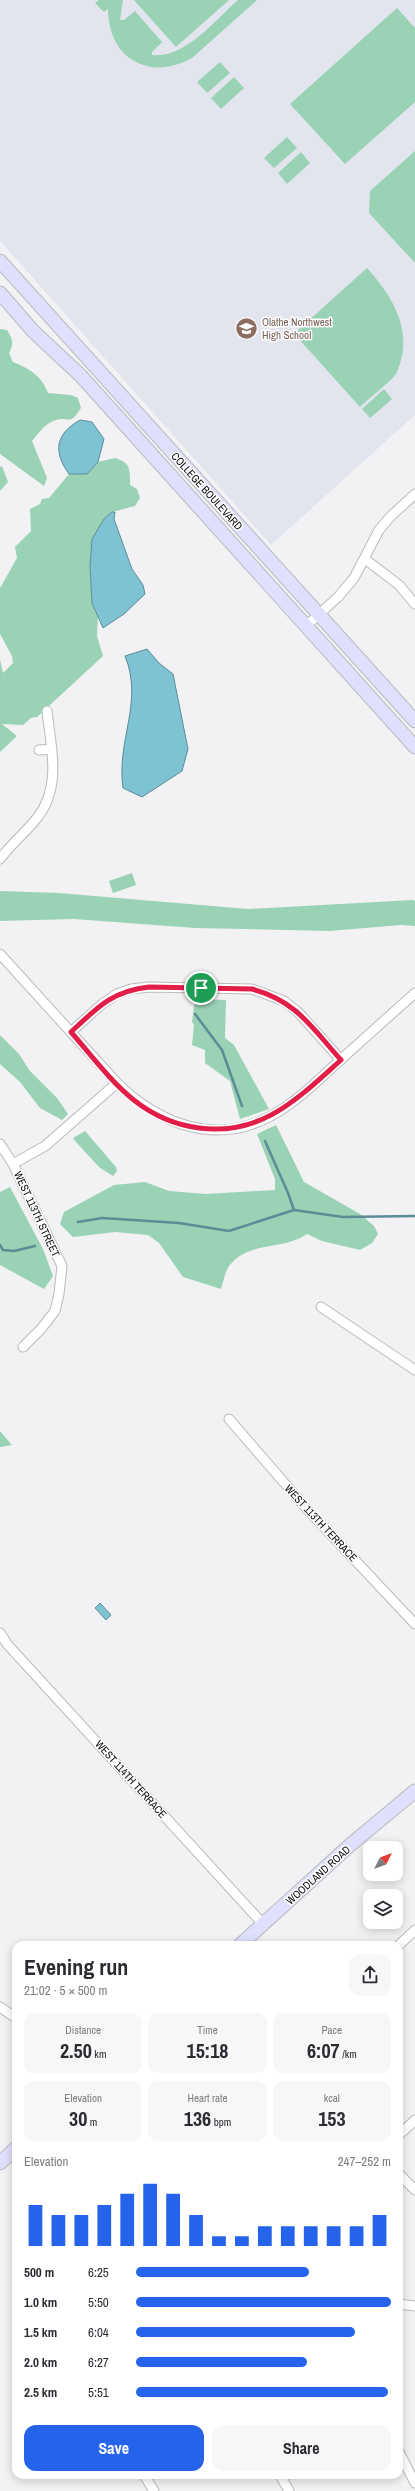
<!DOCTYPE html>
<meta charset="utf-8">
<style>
body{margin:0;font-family:"Archivo Narrow",sans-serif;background:#f7f7f7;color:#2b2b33;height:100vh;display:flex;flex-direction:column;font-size:15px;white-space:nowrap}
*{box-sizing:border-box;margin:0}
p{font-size:13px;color:#7c7c81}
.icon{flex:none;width:22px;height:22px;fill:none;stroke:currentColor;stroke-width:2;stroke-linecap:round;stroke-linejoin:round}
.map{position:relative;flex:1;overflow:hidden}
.panel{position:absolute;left:12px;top:1941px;width:391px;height:538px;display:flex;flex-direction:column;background:#fff;border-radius:12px;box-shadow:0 2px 10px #0003}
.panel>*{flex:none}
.needle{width:26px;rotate:48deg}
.fabs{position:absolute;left:363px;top:1841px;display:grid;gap:8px}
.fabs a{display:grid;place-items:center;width:40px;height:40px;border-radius:8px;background:#fff;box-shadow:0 2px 10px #0003;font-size:20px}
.pin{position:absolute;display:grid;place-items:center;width:34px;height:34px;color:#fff;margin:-17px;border:2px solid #fff;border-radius:50%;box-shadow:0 1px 4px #0007}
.round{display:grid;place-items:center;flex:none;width:42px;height:42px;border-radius:12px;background:#f7f7f7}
.head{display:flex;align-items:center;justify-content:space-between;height:68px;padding:0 12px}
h1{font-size:22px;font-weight:700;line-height:30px}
.metrics{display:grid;grid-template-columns:repeat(3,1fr);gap:6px;height:68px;padding:4px 12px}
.metrics div{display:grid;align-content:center;border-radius:10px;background:#f7f7f7;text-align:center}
.metrics b{font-size:20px;font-weight:700}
.metrics small{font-size:11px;font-weight:400}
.metrics p{font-size:11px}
.chart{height:112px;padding:8px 12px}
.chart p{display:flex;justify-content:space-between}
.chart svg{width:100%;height:72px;margin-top:4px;stroke:#2563eb;stroke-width:6}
.button{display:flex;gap:8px;margin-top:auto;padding:8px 12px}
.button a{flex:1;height:46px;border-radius:12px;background:#2563eb;color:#fff;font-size:16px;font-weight:700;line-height:46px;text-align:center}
.button a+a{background:#f7f7f7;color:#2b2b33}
ul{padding:0 12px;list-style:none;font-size:13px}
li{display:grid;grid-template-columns:64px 48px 1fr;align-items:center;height:30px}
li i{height:10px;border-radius:5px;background:#2563eb}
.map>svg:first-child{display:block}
</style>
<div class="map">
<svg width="415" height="2491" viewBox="0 0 415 2491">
<rect width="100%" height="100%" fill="#f2f2f5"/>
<path fill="#e3e5ee" d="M0,0H415V415L271,545L0,241Z"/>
<path fill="#99d2b4" d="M99,0H123L120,20H124L135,11L162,42L152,52V55C185,59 215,20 238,0H257L192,58C149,82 108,58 108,9L104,12L95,3Z
M134,0H229L176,47Z
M397,8L415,28V102L345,164L290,104Z
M220,62L230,73L207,93L197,82Z
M234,77L244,88L221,109L211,98Z
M287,137L297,148L274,168L264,158Z
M415,151V263L369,213L370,191Z
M301,152L310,163L287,184L278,173Z
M367,268C394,298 415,333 396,374C386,386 371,396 360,407L298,338V330Z
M0,329L7,330C13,339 14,344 9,353L13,362C30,369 41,375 48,393L71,395L78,398L81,408C69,427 70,416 56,420C45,423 39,433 32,441L47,478L44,486L0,454Z
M384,389L392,399L370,418L362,409Z
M115,458C131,463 130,469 130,485L137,489L140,498L135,506L112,512L104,519L92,539L90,566L92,603L98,616L97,636L103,656L37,717L31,718L23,725L2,724L17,736L0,752V660L3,673L13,663L12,656L0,634V588L17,558L15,547L31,531L30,509L40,504L42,499L49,498L69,474H87L98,462Z
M2,466L8,482L0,491V467Z
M132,873L136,885L113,893L109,881Z
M0,891L59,893L248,909L413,900L415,901V926L401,925L329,931L195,928L74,919L0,921Z
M195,999L226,1000L225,1038L234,1045L269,1109L240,1119L230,1081L205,1063V1050L192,1045L194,1025L192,1022Z
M0,1035L19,1054L30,1071L57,1098L68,1114L62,1120L40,1108L20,1082L0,1064Z
M276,1125L304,1182L360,1214L374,1226L378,1234L372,1243L360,1250L322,1241L307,1234C283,1251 249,1240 229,1266C225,1272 223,1283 221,1289L183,1277L159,1243L148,1235L115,1232L73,1237L60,1224L64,1212L114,1185L145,1182L169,1191L206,1194L275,1190V1179L257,1134Z
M85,1131L116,1167L117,1171L113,1176L99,1167L76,1142L73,1138Z
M10,1187L43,1249L53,1276L44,1289L0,1265V1192Z
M0,1431L12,1445L0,1447Z"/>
<path fill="#7ec3d3" stroke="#5c8c97" d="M80,420L92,422L104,439L98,462L87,474H69C53,452 55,434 80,420Z
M112,512H115L114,519L132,569L143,585L145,594L124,614L103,628L92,603L90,566L92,539L104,519Z
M147,649L159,663L173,674L188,749L182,771L142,797L123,788C116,740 144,703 125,656Z
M100,1603L111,1615L106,1620L95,1608Z"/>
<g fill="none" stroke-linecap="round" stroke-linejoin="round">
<path stroke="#5c8c97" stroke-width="2.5" d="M195,1014L222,1050L242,1106
M265,1141L288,1193L294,1210
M78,1222L102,1218L179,1223L229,1231L294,1210L343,1217L415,1216
M0,1245L3,1250L14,1251L35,1246"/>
<defs>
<path id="street" d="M365,559L399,585L415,604
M306,626L338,597L354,578L379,530L391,516L415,494
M39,750L52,749
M0,859C11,844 26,832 37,818C62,787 51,747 47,711
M0,954L117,1083
M71,1032L102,1004L117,994L131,989L149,987L252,989L284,1001L298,1012L341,1060
M0,1144L13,1164L62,1266L59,1294L55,1311L41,1329L23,1347
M13,1164L45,1146L117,1083C159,1124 215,1146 271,1116C297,1102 317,1081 338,1062C364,1039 389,1016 415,993
M321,1307L415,1370
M229,1419L306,1508L415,1624
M0,1633L7,1644L263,1924
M399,1945L415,1930
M0,2007L16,2018
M399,2135L415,2120
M399,2174L415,2190
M399,2304L415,2306
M399,2452L415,2483
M144,2475L154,2491
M280,2475L289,2491"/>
<path id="secondary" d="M0,261L415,721
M0,293L33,331L81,376L415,747
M240,1945L349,1846L415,1791
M0,2163L16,2148"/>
</defs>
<use href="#street" stroke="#b9babc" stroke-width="11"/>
<use href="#secondary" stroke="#b9babc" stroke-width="15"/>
<use href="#street" stroke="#fff" stroke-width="9"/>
<use href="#secondary" stroke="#dfdffe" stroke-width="13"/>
</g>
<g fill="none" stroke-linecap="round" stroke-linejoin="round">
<defs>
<path id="route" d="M149,987L252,989C297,1001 312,1028 341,1060C297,1099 262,1136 199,1128C176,1125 153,1115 135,1101C111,1082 91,1055 71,1032C97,1008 112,991 149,987Z"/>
</defs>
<use href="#route" stroke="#fff" stroke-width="8"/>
<use href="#route" stroke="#e11d48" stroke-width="5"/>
</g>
<defs>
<symbol id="school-disc" viewBox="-11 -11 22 22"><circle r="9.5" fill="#8d6e63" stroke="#fff"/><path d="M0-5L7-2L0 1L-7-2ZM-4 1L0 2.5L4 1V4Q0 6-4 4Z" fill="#fff"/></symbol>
</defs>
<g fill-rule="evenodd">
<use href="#school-disc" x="234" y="316" width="25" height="25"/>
</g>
<g text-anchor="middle" stroke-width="3" stroke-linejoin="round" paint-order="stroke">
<g font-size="11" fill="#785e54" stroke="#fff" text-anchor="start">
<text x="262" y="326">Olathe Northwest<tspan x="262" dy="13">High School</tspan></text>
</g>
<g font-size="11" fill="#0b0c0c" stroke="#fff">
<text transform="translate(207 491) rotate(48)" y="4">COLLEGE BOULEVARD</text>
<text transform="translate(37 1214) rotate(65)" y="4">WEST 113TH STREET</text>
<text transform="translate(321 1523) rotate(47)" y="4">WEST 113TH TERRACE</text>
<text transform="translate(131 1779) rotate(48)" y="4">WEST 114TH TERRACE</text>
<text transform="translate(318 1875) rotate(-42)" y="4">WOODLAND ROAD</text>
</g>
</g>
</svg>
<div class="fabs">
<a><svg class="needle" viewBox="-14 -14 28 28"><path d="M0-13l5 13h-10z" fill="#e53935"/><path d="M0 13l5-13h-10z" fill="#7c7c81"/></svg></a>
<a><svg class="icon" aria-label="layers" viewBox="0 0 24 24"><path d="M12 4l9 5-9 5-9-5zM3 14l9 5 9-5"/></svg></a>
</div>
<div class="pin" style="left:201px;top:988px;background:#1e9e55"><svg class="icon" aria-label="arrive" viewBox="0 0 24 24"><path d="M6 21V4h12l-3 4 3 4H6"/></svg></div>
<section class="panel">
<div class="head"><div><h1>Evening run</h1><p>21:02 · 5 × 500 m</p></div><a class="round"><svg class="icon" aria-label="share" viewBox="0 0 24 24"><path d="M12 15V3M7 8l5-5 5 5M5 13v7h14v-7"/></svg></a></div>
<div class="metrics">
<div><p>Distance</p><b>2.50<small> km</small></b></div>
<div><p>Time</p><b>15:18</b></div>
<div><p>Pace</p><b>6:07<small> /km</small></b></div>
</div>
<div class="metrics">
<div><p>Elevation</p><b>30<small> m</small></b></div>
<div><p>Heart rate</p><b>136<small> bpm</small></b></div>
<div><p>kcal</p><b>153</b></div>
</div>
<div class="chart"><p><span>Elevation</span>247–252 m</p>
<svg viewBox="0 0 160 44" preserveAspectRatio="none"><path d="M5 44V19M15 44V25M25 44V25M35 44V19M45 44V12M55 44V6M65 44V12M75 44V25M85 44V38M95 44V38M105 44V32M115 44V32M125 44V32M135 44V32M145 44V32M155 44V25"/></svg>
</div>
<ul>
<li><b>500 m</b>6:25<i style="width:68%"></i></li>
<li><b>1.0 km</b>5:50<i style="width:100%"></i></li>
<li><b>1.5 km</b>6:04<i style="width:86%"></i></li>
<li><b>2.0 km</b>6:27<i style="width:67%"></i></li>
<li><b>2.5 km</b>5:51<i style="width:99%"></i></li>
</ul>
<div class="button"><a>Save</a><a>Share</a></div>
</section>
</div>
